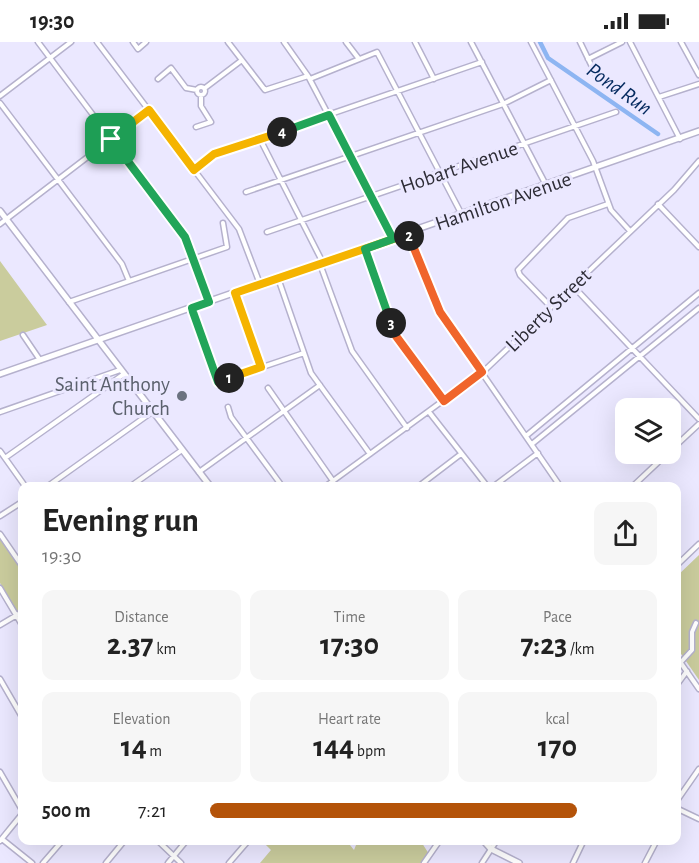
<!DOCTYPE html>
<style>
body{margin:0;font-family:"Alegreya Sans",sans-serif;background:#f6f6f6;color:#222;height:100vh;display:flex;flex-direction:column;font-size:22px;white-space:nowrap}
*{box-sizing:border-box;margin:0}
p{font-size:20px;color:#767676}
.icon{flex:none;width:33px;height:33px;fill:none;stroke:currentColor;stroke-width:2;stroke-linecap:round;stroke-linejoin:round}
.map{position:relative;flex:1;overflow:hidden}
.drawer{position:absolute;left:18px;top:440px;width:663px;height:363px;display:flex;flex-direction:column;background:#fff;border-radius:12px;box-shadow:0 6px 24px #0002}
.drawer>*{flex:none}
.buttons{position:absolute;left:615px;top:356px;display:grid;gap:12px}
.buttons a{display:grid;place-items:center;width:66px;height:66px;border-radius:12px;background:#fff;box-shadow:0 6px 24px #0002;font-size:30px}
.pin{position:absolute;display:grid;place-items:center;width:51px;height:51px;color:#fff;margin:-26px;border-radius:12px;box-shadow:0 3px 9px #0006}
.km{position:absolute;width:30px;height:30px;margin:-15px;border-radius:50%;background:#222;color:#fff;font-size:16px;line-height:30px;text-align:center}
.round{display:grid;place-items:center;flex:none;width:63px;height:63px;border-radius:12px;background:#f6f6f6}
.head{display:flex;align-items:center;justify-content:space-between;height:102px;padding:0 24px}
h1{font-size:33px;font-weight:600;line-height:45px}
.stats{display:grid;grid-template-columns:repeat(3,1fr);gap:9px;height:102px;padding:6px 24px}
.stats div{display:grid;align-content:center;border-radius:12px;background:#f6f6f6;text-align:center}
.stats b{font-size:30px;font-weight:600}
.stats small{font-size:16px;font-weight:400}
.stats p{font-size:16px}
ul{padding:0 24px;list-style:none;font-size:20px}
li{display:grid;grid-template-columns:96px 72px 1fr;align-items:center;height:45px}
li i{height:15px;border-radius:8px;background:#b45309}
.status{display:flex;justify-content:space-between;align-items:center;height:42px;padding:0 30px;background:#fff;direction:ltr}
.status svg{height:16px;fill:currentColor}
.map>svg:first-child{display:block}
</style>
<div class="status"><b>19:30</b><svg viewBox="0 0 49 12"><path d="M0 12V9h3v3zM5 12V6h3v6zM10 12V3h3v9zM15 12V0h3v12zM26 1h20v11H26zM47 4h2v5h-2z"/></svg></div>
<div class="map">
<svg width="699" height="821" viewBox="0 0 699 821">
<rect width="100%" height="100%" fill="#ebe8ff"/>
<path fill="#cacc9d" d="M0,219L47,283L0,299Z
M0,495L22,527V569L18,572L0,541Z
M699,513V638L677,606L676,535Z
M261,798H346L354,808L358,798H420L429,812L425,821H260L271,808Z"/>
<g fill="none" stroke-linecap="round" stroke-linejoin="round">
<path stroke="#8db5f2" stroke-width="4.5" d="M540,0L548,16L658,92"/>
<defs>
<path id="minor" d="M38,0L185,195L209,260
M97,0L239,187L260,242
M133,0L138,7L146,0
M228,0L265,48L308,34
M284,0L308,34L393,196
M346,0L359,17
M415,0L434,37
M471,0L546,143
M531,0L593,119L611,168L630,189
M580,0L597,35
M630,0L680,97
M681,0L699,33
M588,17L622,0
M158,37L171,26L186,46L197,48
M310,37L377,10L462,173
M197 49a4 4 0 1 1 8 0a4 4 0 1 1-8 0Z
M205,46L242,18
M0,54L71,0
M659,55L699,42
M0,61L122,222L129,239
M196,85L211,80L201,64V53
M260,97L323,221
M194,128L214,112L482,20
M246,150L503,62L551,38
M658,162L699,205
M0,182L149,68
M267,190L616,70
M408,192L440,270L560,444
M365,206L393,290L444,359
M320,222L352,309L407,386
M278,236L311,331L370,412
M573,244L699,377
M235,251L261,325
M69,260L227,205L223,181
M551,265L520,233L518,228L568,176L608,162
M192,266L218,340L304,311
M23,293L40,318
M268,346L333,439
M228,365L231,375L282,444
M0,370L120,328
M429,370L487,444
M526,394L699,251
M532,402L699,266
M0,409L25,444
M670,409L699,382
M5,416L124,332
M199,430L320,343
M48,444L152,370
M131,444L182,408
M326,444L485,328L674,148L699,119
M419,444L461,412
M494,444L538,411
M633,444L668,411
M0,474L22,460
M0,492L22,524
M676,524L699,502
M0,546L22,583
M0,583L22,570
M676,614L699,647
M681,620L692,608V590L696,581
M0,637L22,675
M676,644L687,629
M0,730L22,768
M676,760L699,727
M676,766L699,777
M2,797L32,821
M157,798L181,821
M0,799L22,772
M43,821L63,798
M106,821L125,798
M168,821L187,798
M229,821L249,798
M424,821L440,798
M482,821L497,798
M573,821L584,798
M645,821L657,798"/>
<path id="major" d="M0,169L210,444
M0,332L699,89
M483,798L491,807L519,821"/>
</defs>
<use href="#minor" stroke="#b5b1cd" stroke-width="7"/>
<use href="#major" stroke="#b5b1cd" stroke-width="8"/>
<use href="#minor" stroke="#fff" stroke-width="4"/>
<use href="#major" stroke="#fff" stroke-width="5"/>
</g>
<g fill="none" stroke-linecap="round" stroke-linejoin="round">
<defs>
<path id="split-1" d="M111,97L185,195L209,260L192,266L193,270L218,340L229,336"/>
<path id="split-2" d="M229,336L261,325L235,251L408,192L409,194"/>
<path id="split-3" d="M391,281L393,290L444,359L482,330L440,270L409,194"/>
<path id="split-4" d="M282,90L329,73L393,197L365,207L391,281"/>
<path id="split-5" d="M111,97L149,68L194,128L214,112L282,90"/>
</defs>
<use href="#split-1" stroke="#fff" stroke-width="12"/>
<use href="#split-2" stroke="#fff" stroke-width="12"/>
<use href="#split-3" stroke="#fff" stroke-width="12"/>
<use href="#split-4" stroke="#fff" stroke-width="12"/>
<use href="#split-5" stroke="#fff" stroke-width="12"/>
<use href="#split-1" stroke="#22a559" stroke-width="8"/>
<use href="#split-2" stroke="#f5b400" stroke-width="8"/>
<use href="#split-3" stroke="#f0652b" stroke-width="8"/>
<use href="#split-4" stroke="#22a559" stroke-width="8"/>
<use href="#split-5" stroke="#f5b400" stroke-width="8"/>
</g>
<circle fill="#6b7280" stroke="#ebe8ff" stroke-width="2" cx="182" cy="354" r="6"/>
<g text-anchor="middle" stroke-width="6" stroke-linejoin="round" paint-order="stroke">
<g font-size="21" fill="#2d2c36" stroke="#ebe8ff">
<text transform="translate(459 125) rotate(-19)" y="7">Hobart Avenue</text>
<text transform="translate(503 159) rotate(-19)" y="7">Hamilton Avenue</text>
<text transform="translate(548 268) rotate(-44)" y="7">Liberty Street</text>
</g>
<g font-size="21" fill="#5b616d" stroke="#ebe8ff" text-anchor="end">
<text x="170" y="349">Saint Anthony<tspan x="170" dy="24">Church</tspan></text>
</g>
<g font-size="22" font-style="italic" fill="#052a5f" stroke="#ebe8ff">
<text transform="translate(620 46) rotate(35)" y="8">Pond Run</text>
</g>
</g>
</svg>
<div class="buttons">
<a><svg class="icon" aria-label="layers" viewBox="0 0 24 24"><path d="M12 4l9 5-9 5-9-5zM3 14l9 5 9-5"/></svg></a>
</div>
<div class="pin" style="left:111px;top:97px;background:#1e9e55"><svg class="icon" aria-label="arrive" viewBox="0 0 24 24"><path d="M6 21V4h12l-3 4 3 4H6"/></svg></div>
<b class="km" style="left:229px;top:336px">1</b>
<b class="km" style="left:409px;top:194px">2</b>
<b class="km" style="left:391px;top:281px">3</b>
<b class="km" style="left:282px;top:90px">4</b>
<section class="drawer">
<div class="head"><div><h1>Evening run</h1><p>19:30</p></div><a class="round"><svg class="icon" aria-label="share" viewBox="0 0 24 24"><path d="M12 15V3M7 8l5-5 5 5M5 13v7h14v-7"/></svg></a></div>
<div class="stats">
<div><p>Distance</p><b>2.37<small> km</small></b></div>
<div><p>Time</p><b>17:30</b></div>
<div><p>Pace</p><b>7:23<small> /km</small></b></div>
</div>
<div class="stats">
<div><p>Elevation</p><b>14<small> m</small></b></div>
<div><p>Heart rate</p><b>144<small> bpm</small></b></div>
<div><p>kcal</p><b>170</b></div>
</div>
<ul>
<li><b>500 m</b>7:21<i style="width:82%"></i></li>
</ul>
</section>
</div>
